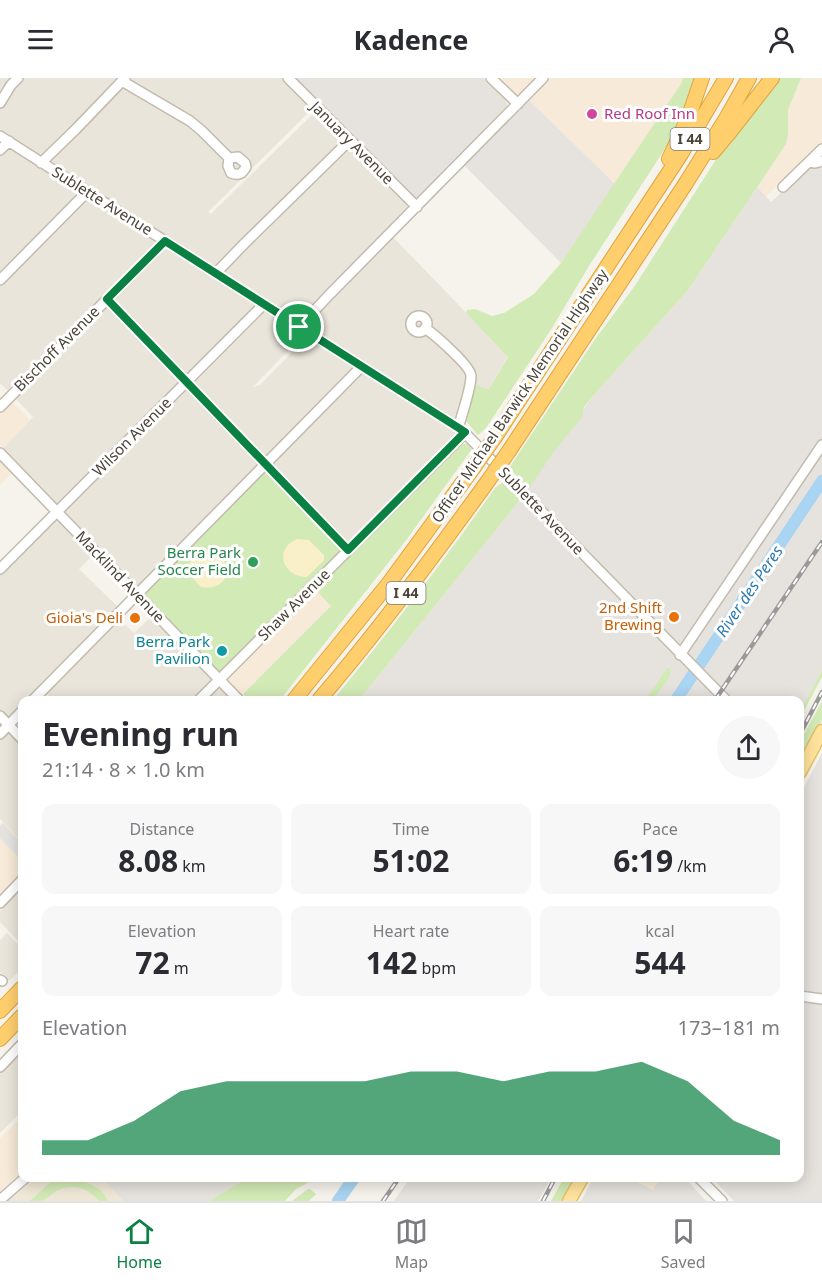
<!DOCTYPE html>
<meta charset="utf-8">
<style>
body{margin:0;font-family:"Noto Sans",sans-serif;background:#f7f7f7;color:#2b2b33;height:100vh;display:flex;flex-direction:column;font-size:22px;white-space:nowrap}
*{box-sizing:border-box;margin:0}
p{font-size:20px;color:#7c7c81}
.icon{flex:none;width:33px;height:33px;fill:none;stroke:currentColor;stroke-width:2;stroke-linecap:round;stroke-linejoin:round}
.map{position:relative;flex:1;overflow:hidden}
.side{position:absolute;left:18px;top:618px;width:786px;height:486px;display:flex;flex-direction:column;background:#fff;border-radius:12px;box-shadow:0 3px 15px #0003}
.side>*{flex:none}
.pin{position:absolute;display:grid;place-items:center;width:51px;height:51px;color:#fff;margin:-26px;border:3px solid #fff;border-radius:50%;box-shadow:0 2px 6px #0007}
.round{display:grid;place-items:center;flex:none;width:63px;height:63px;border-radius:32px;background:#f7f7f7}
.summary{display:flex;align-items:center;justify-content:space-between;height:102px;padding:0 24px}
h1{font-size:33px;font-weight:700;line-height:45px}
.metrics{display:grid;grid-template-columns:repeat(3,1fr);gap:9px;height:102px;padding:6px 24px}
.metrics div{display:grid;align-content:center;border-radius:12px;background:#f7f7f7;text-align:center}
.metrics b{font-size:30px;font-weight:700}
.metrics small{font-size:16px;font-weight:400}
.metrics p{font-size:16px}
.chart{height:168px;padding:12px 24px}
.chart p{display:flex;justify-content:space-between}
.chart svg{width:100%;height:108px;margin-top:6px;fill:#0b8043;opacity:.7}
header{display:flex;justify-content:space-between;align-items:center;height:78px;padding:0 24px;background:#fff;font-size:27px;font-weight:700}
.menu{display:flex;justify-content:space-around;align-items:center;height:84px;border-top:2px solid #e1e1e2;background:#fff;font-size:16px;color:#7c7c81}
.menu a{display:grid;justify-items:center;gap:3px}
.menu .current{color:#0b8043}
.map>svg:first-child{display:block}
</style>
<header><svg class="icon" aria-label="menu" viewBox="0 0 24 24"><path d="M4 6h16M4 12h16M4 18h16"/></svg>Kadence<svg class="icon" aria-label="person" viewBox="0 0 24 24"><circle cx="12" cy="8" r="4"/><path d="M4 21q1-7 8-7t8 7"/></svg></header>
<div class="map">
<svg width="822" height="1123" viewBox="0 0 822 1123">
<rect width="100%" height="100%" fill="#f6f3ec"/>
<path fill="#eae5da" d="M0,0H283L313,30L208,134L211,136L317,32L343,59L350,70L408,128V131L299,241L296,242L0,51Z
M0,62L155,162L156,164L155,168L9,314L0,305Z
M392,158L508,278L489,311L466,305L457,337L454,340H451L308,250L307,248V245Z
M165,170H168L303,257L253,309L260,307L307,259L455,355V358L450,364L351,463L348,464L345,462L224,337L257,383L258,387L140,507L137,509L3,370L33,339L15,320Z
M58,442L92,478L79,491L118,529L112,535L134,555L151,539L231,622H53L41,610L28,622H22V627L10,639L5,637L0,632V497L54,443Z
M7,655L11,656L22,668V764L0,741V661Z
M22,810V867L0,844V833Z
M7,855L22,871V890L9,903L0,894V862Z
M22,972V1033L0,1055V995Z"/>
<path fill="#f7ead8" d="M497,0H537L521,16L517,18L513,16Z
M549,0H683L681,6L615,106L528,21Z
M801,0H822V64L766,119L757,109L786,66L788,57V32Z
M12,323L30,342L3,370L0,367V336Z
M0,382L12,395L0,407Z
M315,511L332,527L242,617L227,603L228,600Z
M3,744L22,764V795L0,818V746Z
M22,1039V1094L0,1113V1060Z
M629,1100H660L653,1113Z"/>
<path fill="#e6e2dd" d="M294,0H483L505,22L507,26V30L419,121L416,122Z
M528,21L615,106L561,185L464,87Z
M822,76V592L800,634V622H359L520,422L592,319L688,212L757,109L771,124Z
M822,675V1123H734L712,1100H800V717Z
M101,1100H245L239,1105L209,1123H123Z
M410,1100H551L538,1123H394Z
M593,1100H629L653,1112L660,1100H685L706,1123H581Z"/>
<path fill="#efe8d6" d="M33,1100H101L123,1123H6Z"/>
<path fill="#d2eab5" d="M683,0H697L680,43L668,66L589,188L552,250L486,350L478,357L466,343L465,344L475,307L489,311L508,279L466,235L467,232L475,231L492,238L504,235L534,216L561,185L681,6Z
M776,0H801L788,32V57L786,66L688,212L592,319L584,329L582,339L556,371L529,410L509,390L596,260L634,209L719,77Z
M459,366H467L472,371L407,461L280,622H249L243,616L331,528L315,511Z
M265,393H267L341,471V473L221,594H219L146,519L145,515Z
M503,404L516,417L520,422L359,622H333C389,554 444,483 495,410Z
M667,590H670V598L653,622H646Z
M822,592V599L800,640V634Z
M822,623V642L808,667L806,666L802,677L800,678V664Z
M55,1100H68L66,1102C84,1102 100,1106 108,1123H99C88,1109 72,1105 56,1113C52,1115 49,1120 44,1122C41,1123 34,1123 30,1123Z
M245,1100H317L296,1111L285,1123H209L239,1105Z
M564,1100H574L561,1123H551Z
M308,1111H310L316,1116L309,1123H292Z"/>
<path fill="#f9efc9" d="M297,461L309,462L324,477V482L307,499C283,499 273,471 297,461Z
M204,472C237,475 233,515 201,509L186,493V488Z"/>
<path fill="#e5e3e0" d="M3,745L22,766V783L0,760V748Z"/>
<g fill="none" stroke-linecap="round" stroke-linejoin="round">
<path stroke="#a9d4f2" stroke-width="12" d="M676,622L822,403
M338,1123L354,1100"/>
<defs>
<path id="minor" d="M288,0L417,129
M491,0L518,26
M122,3L190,43L202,53L229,80L228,88L231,95C239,98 242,96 246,89L245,85L238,79L229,80
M0,25L11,7L18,0
M0,58L462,352L726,622
M0,72L9,63
M809,84L815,85L822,83
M41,85L76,51L125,0
M783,109L822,71
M216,195L244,166L350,62
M0,202L87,114
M107,221L348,472
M411 246a8 8 0 1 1 16 0a8 8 0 1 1-16 0Z
M299,249L330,216L543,0
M425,250C435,257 471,288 471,298C471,310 462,337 458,350
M0,329L165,163
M0,375L239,622
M0,491L264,226
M680,577L822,367
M33,622L361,289
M199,622L465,355
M0,638L22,661
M0,656L22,633
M0,825L22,802
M0,902L2,903
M800,918L822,921
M0,989L22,966
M699,1100L722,1123
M0,1122L25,1100"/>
<path id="major" d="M800,694L822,653
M569,1123L582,1100"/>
<path id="highway" d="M713,74L729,55L772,0
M669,81L689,38L702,0
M495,359L681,76L726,0
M509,373L686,105L727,39L749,0
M294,622L389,505L474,389
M319,622C379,552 434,478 488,403
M0,933L22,910
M0,961L22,938"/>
</defs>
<use href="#minor" stroke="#c2bbae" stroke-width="12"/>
<use href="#major" stroke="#e6c16a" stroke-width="15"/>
<use href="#highway" stroke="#e0a43c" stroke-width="16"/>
<use href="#minor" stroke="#fff" stroke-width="9"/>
<use href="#major" stroke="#ffe39c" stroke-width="12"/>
<use href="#highway" stroke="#ffcf6e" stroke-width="14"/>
<defs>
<path id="rail" d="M715,622L822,464
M800,656L822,614
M383,1123L399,1100
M543,1123L555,1100"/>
</defs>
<use href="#rail" stroke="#9a9a9a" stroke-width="4.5"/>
<use href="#rail" stroke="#fff" stroke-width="2" stroke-dasharray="7" stroke-linecap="butt"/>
<defs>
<path id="highway-bridge" d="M474,389L495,359
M488,403L509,373"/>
</defs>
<use href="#highway-bridge" stroke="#e0a43c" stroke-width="16" stroke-linecap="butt"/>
<use href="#highway-bridge" stroke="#ffcf6e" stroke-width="14"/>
</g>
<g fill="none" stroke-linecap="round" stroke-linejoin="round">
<defs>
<path id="route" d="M165,163L465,354L348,472L107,221Z"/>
</defs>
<use href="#route" stroke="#fff" stroke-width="12"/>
<use href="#route" stroke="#0b8043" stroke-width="8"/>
</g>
<circle fill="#d1479c" stroke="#fff" stroke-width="2" cx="592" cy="36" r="6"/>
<circle fill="#2e9e5b" stroke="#fff" stroke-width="2" cx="253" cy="484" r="6"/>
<g fill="#e8710a" stroke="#fff" stroke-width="2">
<circle cx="674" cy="539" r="6"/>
<circle cx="135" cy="540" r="6"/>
</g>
<circle fill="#0f9aa8" stroke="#fff" stroke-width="2" cx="222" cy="573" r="6"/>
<g text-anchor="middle" stroke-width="6" stroke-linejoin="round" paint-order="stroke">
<g fill="#fff" stroke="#817c74" stroke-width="1.5">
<rect x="670.5" y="50" width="39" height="22" rx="4.5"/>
<rect x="386.5" y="504" width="39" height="22" rx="4.5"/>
</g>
<g font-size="14" font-weight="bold" fill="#4b4439">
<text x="690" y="66">I 44</text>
<text x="406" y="520">I 44</text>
</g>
<g font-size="15" fill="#b23c85" stroke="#fff" text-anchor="start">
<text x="604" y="41">Red Roof Inn</text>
</g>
<g font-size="15" fill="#4b4439" stroke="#fff">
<text transform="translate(352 65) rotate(45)" y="5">January Avenue</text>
<text transform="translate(102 123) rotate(32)" y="5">Sublette Avenue</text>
<text transform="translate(57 271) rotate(-45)" y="5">Bischoff Avenue</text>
<text transform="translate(520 318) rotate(-56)" y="5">Officer Michael Barwick Memorial Highway</text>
<text transform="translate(132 359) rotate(-45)" y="5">Wilson Avenue</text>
<text transform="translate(541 433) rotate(46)" y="5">Sublette Avenue</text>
<text transform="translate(120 499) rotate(46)" y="5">Macklind Avenue</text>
<text transform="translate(294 527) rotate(-45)" y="5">Shaw Avenue</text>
</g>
<g font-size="15" fill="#27864d" stroke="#fff" text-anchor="end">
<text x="241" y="480">Berra Park<tspan x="241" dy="17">Soccer Field</tspan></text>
</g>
<g font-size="15" fill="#c56008" stroke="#fff" text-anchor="end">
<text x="662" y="535">2nd Shift<tspan x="662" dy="17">Brewing</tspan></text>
<text x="123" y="545">Gioia's Deli</text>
</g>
<g font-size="15" fill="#0d838f" stroke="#fff" text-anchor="end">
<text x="210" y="569">Berra Park<tspan x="210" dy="17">Pavilion</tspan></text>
</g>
<g font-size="16" font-style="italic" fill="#2e7ab2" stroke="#fff">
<text transform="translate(749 513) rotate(-56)" y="6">River des Peres</text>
</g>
</g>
</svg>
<div class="pin" style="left:299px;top:249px;background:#1e9e55"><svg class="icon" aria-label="arrive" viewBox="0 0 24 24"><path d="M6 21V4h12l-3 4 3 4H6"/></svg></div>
<section class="side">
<div class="summary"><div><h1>Evening run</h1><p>21:14 · 8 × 1.0 km</p></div><a class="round"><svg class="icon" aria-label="share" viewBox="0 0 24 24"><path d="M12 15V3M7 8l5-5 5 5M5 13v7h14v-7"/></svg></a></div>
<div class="metrics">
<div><p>Distance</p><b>8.08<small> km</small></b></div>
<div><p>Time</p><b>51:02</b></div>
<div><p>Pace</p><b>6:19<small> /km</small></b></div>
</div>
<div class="metrics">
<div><p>Elevation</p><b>72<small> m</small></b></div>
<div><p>Heart rate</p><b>142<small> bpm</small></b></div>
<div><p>kcal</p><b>544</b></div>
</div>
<div class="chart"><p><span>Elevation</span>173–181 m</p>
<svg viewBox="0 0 160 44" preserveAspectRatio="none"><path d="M0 44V38L10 38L20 30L30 18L40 14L50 14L60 14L70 14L80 10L90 10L100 14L110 10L120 10L130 6L140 14L150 30L160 38V44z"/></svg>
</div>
</section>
</div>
<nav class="menu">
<a class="current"><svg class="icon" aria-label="home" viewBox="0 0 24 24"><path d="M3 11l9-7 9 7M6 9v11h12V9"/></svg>Home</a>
<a><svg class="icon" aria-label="map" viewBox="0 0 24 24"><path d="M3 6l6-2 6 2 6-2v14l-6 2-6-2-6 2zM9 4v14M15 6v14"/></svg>Map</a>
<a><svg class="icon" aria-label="saved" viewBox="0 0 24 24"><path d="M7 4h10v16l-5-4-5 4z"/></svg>Saved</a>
</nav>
